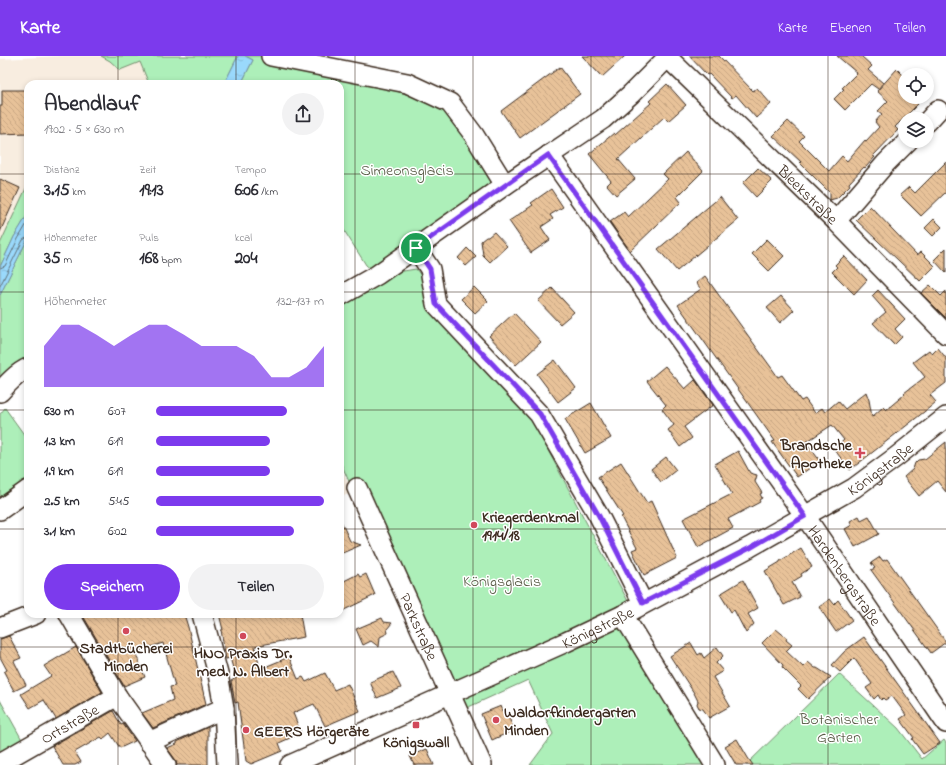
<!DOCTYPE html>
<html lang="de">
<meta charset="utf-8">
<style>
body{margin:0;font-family:"Indie Flower",sans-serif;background:#f2f2f3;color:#2b2b33;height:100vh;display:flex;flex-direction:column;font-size:15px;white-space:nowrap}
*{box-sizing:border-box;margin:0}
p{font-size:13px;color:#7c7c81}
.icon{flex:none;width:22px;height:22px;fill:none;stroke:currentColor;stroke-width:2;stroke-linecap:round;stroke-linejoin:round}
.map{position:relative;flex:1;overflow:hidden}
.drawer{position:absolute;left:24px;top:24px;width:320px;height:538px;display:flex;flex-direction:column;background:#fff;border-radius:12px;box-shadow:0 2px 6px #0003}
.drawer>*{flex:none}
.tools{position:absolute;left:898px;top:12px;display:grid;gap:8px}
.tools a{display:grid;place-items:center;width:36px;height:36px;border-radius:50%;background:#fff;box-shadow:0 2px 6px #0003;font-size:20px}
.pin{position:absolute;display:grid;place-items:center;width:34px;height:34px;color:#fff;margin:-17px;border:2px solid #fff;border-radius:50%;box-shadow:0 1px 4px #0007}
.round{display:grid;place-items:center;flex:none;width:42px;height:42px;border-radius:21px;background:#f2f2f3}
.head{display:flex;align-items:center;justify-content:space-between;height:68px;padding:0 20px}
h1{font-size:22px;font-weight:800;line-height:30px}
.stats{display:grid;grid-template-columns:repeat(3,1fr);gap:6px;height:68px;padding:4px 20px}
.stats div{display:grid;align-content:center}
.stats b{font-size:17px;font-weight:800}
.stats small{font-size:11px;font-weight:400}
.stats p{font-size:11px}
.chart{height:112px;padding:8px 20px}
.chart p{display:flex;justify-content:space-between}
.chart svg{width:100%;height:72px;margin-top:4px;fill:#7c3aed;opacity:.7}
.cta{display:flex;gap:8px;margin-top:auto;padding:8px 20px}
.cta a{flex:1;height:46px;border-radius:24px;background:#7c3aed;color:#fff;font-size:16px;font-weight:800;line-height:46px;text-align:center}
.cta a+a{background:#f2f2f3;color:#2b2b33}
ul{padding:0 20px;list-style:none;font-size:13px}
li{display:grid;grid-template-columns:64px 48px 1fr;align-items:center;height:30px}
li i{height:10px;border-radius:5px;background:#7c3aed}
header{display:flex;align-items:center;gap:24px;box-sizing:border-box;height:56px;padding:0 20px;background:#7c3aed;color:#fff}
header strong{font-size:19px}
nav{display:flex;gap:22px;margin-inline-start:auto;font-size:14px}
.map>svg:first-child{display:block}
</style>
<header>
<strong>Karte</strong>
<nav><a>Karte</a><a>Ebenen</a><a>Teilen</a></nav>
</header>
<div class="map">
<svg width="946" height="709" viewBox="0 0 946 709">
<defs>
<pattern id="water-ripples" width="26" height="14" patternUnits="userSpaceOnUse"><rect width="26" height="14" fill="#9ad9fc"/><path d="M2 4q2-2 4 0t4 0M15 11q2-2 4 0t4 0" fill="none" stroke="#86bad8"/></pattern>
<pattern id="building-back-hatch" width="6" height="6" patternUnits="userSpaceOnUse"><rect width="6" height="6" fill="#e8c299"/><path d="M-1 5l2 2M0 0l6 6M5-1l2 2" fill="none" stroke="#c8a783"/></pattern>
</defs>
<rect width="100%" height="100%" fill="#fff"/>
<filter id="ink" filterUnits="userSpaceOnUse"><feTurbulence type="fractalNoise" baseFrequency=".025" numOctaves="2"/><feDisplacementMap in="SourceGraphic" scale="8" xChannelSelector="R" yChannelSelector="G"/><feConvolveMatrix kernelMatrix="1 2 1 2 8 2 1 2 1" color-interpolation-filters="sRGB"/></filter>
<g filter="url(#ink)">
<path fill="#f8ede0" d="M62,0H101L110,5L120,14L140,6L149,28H28V128L0,188V3Z
M340,409L353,437L340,441Z"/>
<path fill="#adefb9" stroke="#748c6c" d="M101,0H238L224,28H149L140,6L120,14L110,5Z
M245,0H282L445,50L495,129L378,219L416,213L533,366L638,564L724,709H530L553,678L528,624L451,659L340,405V241L377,219L366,209L340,168V28H241L253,4Z
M28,128V158L14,181L0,211V188Z
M28,182V305L0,330V239Z
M5,352L28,384V427L0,447V358Z
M839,618L898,672L922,703L944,684L946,687V709H746Z
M0,644L25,689L0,703Z"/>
<path fill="url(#water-ripples)" stroke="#7493a3" d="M238,0H245L253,4L241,28H224Z
M28,158V182L0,239V211L14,181Z"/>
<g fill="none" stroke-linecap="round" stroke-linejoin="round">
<path stroke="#617077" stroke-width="1" d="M0,212L5,210L18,183L28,166
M0,230L23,184L28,181"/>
</g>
<path fill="url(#building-back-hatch)" stroke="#3b2a1e" d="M582,0H625L602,21Z
M689,0H719L753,35L757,32L771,48L756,62L736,39L732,42L709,18L707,19Z
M837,0H861L872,10L868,14L883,27L878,33L871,28L845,54L834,43L844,33L842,32L857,17Z
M560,11L580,38L520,82L501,55Z
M897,13L905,21V41H911L918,48L895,71L898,74L873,100L875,101L865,112L864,111L849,127L850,129L837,142L830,144V137L800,107L801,106L773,80L788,65L804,80L799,85L829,115L842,100L847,105L865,84L866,85L879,71L875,66L882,58L878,55L888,45L877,35Z
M667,28L686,49L668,65L664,61L618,103L635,123L616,139L607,129L611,125L589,98L614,77L615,79L651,47L649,45Z
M2,34H28V77L0,78V50H2Z
M686,96L703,115L677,141L681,146L630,195L610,166L624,156L628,161L668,123L663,118Z
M946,106V136L921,160L900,139L909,131L915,137Z
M758,112L772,125L756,141L743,127Z
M0,123L20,132L0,176Z
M551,133L563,151L550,159L553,163L541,171L550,184L531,197L509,165L533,149L531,147Z
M720,141L738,164L677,215L658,193Z
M870,150L917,199L921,196L935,210L920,225L856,164Z
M934,163L942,171L933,180L925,172Z
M494,176L507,190L490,206L483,199L481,185L486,181H488Z
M767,183L784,200L769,215L752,198Z
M467,192L476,201L466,210L458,202Z
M946,192V217L934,204Z
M844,200L867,224L854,238L832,216L837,211L835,209Z
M705,220L778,321L782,319L801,345L805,343L815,357L822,352L825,356L838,345L845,353L866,336L869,344L872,361L883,351L886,354L905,338L904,337L925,321L913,306L929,294L932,298L938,292L946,302V327L930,339L936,346L929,352L850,414L834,393L844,384L832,369L806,386L820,405L797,421L772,386L775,385L678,249L701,233L696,227Z
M930,229L941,240L946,235V262L921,237Z
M474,231L488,245L475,257L461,243Z
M552,232L574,256L560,268L538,245Z
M878,234L905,263L895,273L902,281L894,289L873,267L886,256L872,240Z
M781,240L794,254L780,267L767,252Z
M514,257L541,286L516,309L489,280Z
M555,304L576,332L558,346L537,318Z
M665,310L685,333L695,324L713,349L684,371L692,382L680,391L668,374L674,369L662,353L666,349L647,325Z
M591,347L611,382L585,397L565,363Z
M946,386V436L937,425L919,440L904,421L913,413L915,407L918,404L925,403Z
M738,395L750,417L757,419L755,426L762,437L760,438L762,442L759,444L760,446L728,463L733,472L698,491L683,463L732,438L715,408Z
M666,401L676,414L661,426L651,413Z
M621,406L647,447L651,445L677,502L644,519L632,494L637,492L621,461L623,460L598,421Z
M859,460L861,464L869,460L879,478L855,491L845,473L852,469L850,465Z
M340,463L350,485L361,489L340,498Z
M801,492L812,511L801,518L802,520L792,526L800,541L784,549L765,515L780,506V505Z
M880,501L883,505L887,503L946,586L931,597L871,514L875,512L871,507Z
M358,518L360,521L366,518L375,539L340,556V527Z
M743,524L758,552L748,558L754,568L746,577L734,554L731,556L720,538Z
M830,543L834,548L838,544L852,564L836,576L819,551Z
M82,558H184L188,571L206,648L153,672L142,657L173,644L170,631L175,630L163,587L135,596L145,621L124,630Z
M219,558H279L280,561L300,558L304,581L255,590L260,613L289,601L298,623L303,621L306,626L325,617L334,634L348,628L360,655L325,670L314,648L293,657L301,677L279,687L282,695L251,708L246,705L238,646L235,647L231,625L236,622L230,602L226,603L221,574H223Z
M382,562L384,566L392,567L387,573L388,577L380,581L379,591L371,585L363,589L356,573Z
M776,573L787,582L786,584L792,589L786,595L803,611L808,606L815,612H817L831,621L808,643L798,633L801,630L782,611L783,609L762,587Z
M9,580L21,602L14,605L26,629L14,635L4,616L7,614L0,601V583Z
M864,581L940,687L923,698L912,683L914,682L900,663L906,659L892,640L885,644L883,642L881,644L878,639L874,643L866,632L872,628L854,602L840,616L832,609L845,595Z
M691,587L698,599L701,597L704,602L717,591L723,600L716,607L723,615L713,621L730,650L709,662L703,653L699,652L697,648L698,645L694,637L670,600Z
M76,591L102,636L56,663L44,644L30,652L21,638L51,620L44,610Z
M393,616L401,632L377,642L370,626Z
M501,650L505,660L508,659L514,674L492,684L481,658Z
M113,655L121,669L123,668L135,685L120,692L110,677L103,683L101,681L75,696L81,706L75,709H63L52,690Z
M208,671V709H177L175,703L167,692L177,688V686Z
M737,683L748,702L753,709H736L725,690Z
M427,693L434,709H414L410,700Z"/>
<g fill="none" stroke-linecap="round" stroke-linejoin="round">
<defs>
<g id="minor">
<path d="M271,0L407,27L450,47L474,79L505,129"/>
<path id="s1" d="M667,1L836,165L946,278"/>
<path d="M927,66L938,54"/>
<path id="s2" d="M549,99L805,460L946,667"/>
<path d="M836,165L886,107L908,85"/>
<path d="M416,192L430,213L436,248L539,358L599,460L643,547"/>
<path d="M340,240L377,219L505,129L603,63L631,38L669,0"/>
<path d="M0,336C8,327 17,317 28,312"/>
<path id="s3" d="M357,432L482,709"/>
<path d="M0,454L28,434"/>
<path d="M69,558L117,640L166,709"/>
<path d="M202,558L218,618L224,652L227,709"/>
<path d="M623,559L715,709"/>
<path d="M0,572L36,558"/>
<path d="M149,686L224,652"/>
<path id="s4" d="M0,707L117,640"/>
<path id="s5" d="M290,709L566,586L623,559L750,491L854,432L896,401L946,361"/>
</g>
</defs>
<use href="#minor" stroke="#3b2a1e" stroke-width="22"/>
<use href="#minor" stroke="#fff" stroke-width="19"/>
</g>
</g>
<g fill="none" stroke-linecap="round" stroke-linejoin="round" filter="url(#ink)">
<defs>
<path id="route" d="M548,99L805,460L750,492L643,547L599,460L540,358L436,248L430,213L416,192Z"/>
</defs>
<use href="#route" stroke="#fff" stroke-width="8"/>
<use href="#route" stroke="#7c3aed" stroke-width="5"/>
</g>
<path fill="none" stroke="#3b2a1e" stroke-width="1" stroke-opacity="0.55" d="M118,0V28M236,0V28M355,0V709M473,0V709M591,0V709M710,0V709M828,0V709M0,118H28M340,118H946M0,236H28M340,236H946M0,354H28M340,354H946M0,473H28M340,473H946M118,558V709M236,558V709M0,591H946"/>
<g fill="#d1495b" stroke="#fff" stroke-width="1.5">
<path d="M858 391h4v4h4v4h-4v4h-4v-4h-4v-4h4z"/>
<circle cx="474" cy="469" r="4"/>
<circle cx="126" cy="575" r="4"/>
<circle cx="243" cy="580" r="4"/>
<circle cx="496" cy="664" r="4"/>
<rect x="412" y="665" width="8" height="8" rx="2"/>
<circle cx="246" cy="674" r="4"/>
</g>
<g text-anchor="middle" stroke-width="3" stroke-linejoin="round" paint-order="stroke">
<g font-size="16" fill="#585b45" stroke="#fff">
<text x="407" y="119">Simeonsglacis</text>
<text x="502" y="530">Königsglacis</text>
<text x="839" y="668">Botanischer<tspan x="839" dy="18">Garten</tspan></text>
</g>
<g font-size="16" fill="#3b2a1e" stroke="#fff">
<text dy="6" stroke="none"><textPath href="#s1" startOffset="197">Bleekstraße</textPath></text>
<text dy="6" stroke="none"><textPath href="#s5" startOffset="661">Königstraße</textPath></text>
<text dy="6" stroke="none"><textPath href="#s2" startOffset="514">Hardenbergstraße</textPath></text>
<text dy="6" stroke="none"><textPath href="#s5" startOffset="337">Königstraße</textPath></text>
<text dy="6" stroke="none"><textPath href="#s3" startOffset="152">Parkstraße</textPath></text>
<text dy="6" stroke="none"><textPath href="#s4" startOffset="80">Ortstraße</textPath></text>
</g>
<g font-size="16" font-weight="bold" fill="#3b2a1e" stroke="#fff" text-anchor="start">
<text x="852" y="394" text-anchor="end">Brandsche<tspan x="852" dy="18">Apotheke</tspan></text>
<text x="482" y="466">Kriegerdenkmal<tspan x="482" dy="18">1914/18</tspan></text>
<text x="126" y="597" text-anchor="middle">Stadtbücherei<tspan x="126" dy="18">Minden</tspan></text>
<text x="243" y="602" text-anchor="middle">HNO Praxis Dr.<tspan x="243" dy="18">med. N. Albert</tspan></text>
<text x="504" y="661">Waldorfkindergarten<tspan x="504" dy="18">Minden</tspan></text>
<text x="254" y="680">GEERS Hörgeräte</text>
<text x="416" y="691" text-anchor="middle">Königswall</text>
</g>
</g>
</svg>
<div class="tools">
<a><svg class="icon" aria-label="locate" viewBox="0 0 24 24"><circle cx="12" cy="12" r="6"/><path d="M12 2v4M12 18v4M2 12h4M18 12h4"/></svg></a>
<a><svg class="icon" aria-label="layers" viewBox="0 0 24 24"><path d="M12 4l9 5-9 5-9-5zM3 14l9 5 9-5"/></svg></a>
</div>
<div class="pin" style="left:416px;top:192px;background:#1e9e55"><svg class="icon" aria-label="arrive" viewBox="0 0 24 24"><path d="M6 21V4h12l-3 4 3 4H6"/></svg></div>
<section class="drawer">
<div class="head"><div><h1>Abendlauf</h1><p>19:02 · 5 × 630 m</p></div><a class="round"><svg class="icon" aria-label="share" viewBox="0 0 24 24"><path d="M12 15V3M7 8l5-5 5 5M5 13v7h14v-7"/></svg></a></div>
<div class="stats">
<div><p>Distanz</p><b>3.15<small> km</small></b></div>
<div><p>Zeit</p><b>19:13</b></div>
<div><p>Tempo</p><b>6:06<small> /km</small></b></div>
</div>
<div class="stats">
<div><p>Höhenmeter</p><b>35<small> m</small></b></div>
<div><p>Puls</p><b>168<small> bpm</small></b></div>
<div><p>kcal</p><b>204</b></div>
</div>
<div class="chart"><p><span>Höhenmeter</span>132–137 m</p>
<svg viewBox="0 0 160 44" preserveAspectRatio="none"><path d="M0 44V19L10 6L20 6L30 12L40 19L50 12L60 6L70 6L80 12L90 19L100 19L110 19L120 25L130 38L140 38L150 32L160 19V44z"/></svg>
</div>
<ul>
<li><b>630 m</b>6:07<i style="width:78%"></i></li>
<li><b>1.3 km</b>6:19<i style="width:68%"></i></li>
<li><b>1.9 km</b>6:19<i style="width:68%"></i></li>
<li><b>2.5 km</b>5:45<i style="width:100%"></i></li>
<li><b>3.1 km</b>6:02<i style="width:82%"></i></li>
</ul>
<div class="cta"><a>Speichern</a><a>Teilen</a></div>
</section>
</div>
